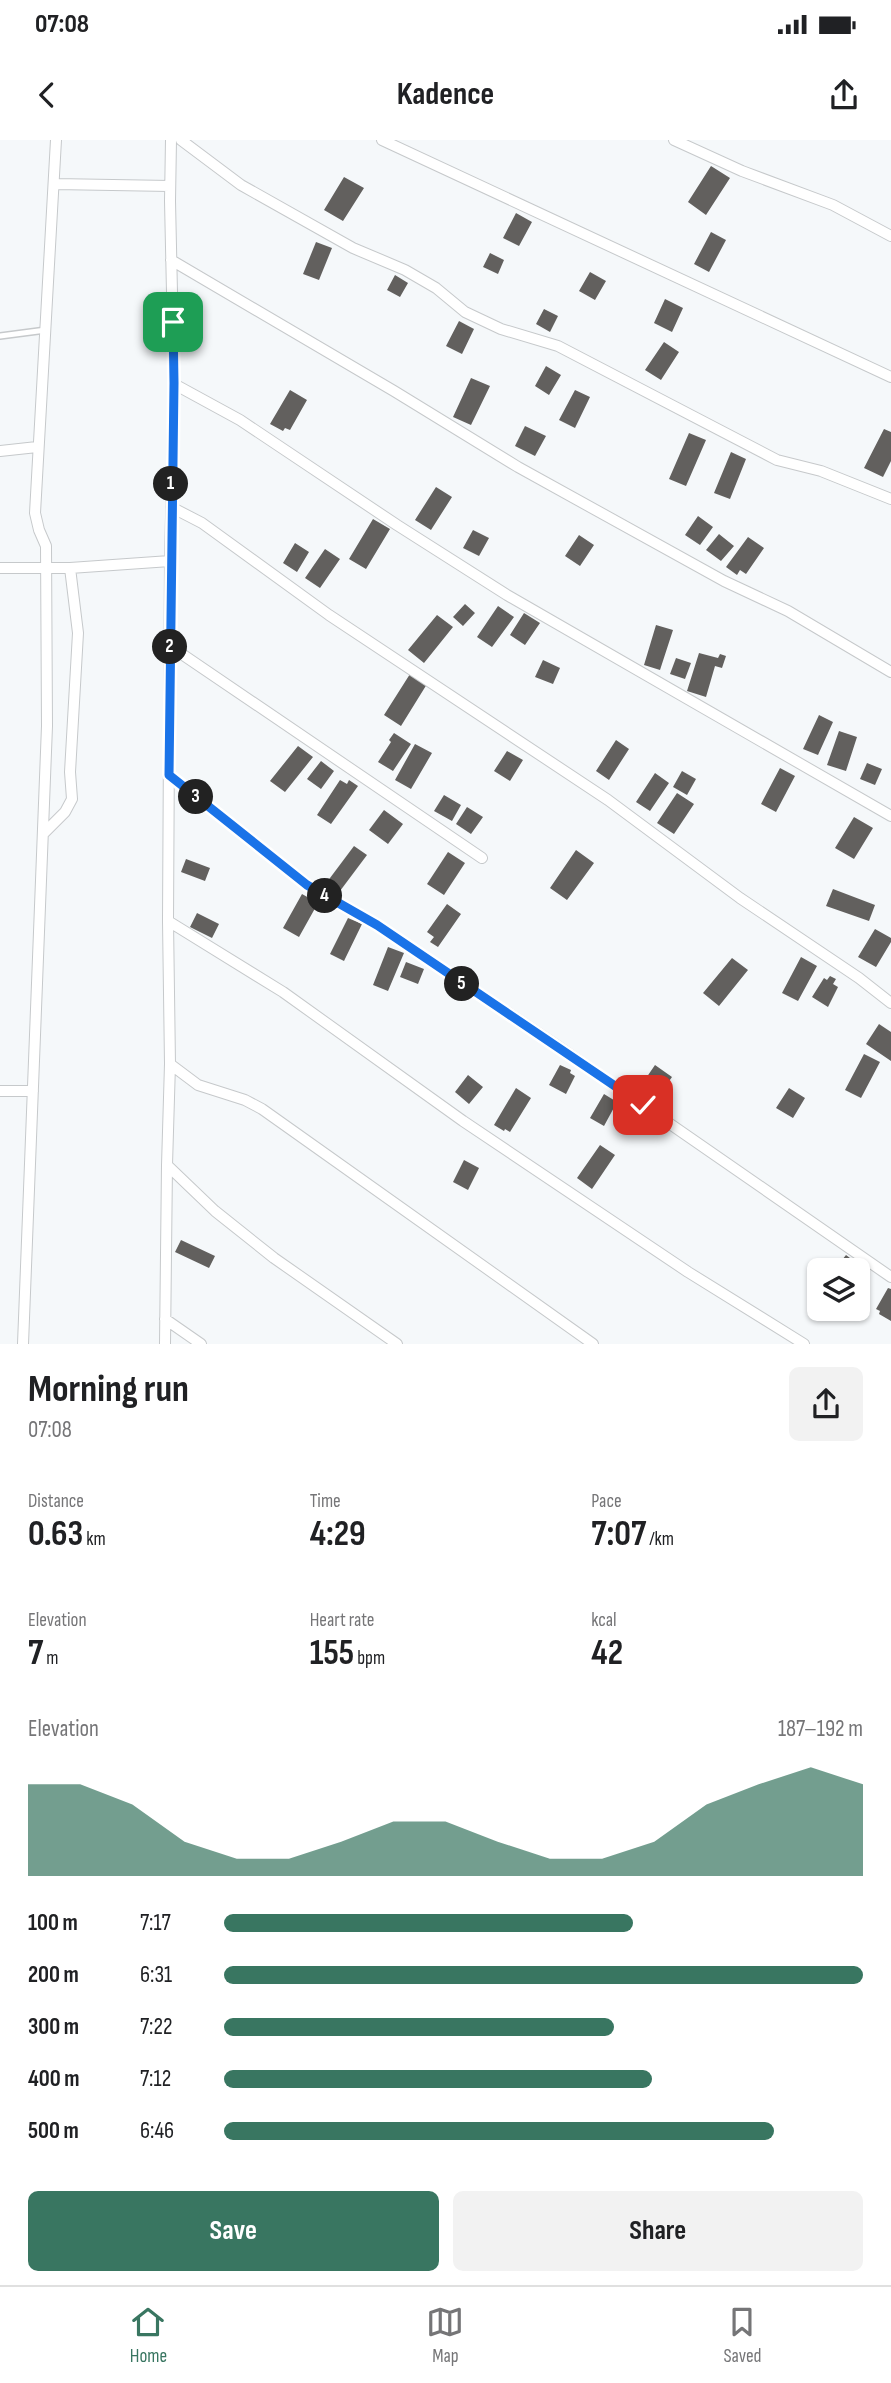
<!DOCTYPE html>
<meta charset="utf-8">
<style>
body{margin:0;font-family:"Sofia Sans Condensed",sans-serif;background:#f2f2f2;color:#202124;height:100vh;display:flex;flex-direction:column;font-size:26px;white-space:nowrap}
*{box-sizing:border-box;margin:0}
p{font-size:23px;color:#757577}
.icon{flex:none;width:38px;height:38px;fill:none;stroke:currentColor;stroke-width:2;stroke-linecap:round;stroke-linejoin:round}
.map{position:relative;height:1204px;overflow:hidden}
.panel{display:flex;flex-direction:column;background:#fff;flex:1}
.panel>*{flex:none}
.fabs{position:absolute;left:807px;top:1118px;display:grid;gap:14px}
.fabs a{display:grid;place-items:center;width:63px;height:63px;border-radius:10px;background:#fff;box-shadow:0 2px 5px #0004;font-size:35px}
.pin{position:absolute;display:grid;place-items:center;width:60px;height:60px;color:#fff;margin:-30px;border-radius:14px;box-shadow:0 4px 10px #0006}
.km{position:absolute;width:35px;height:35px;margin:-18px;border-radius:50%;background:#222;color:#fff;font-size:19px;line-height:35px;text-align:center}
.round{display:grid;place-items:center;flex:none;width:74px;height:74px;border-radius:10px;background:#f2f2f2}
.head{display:flex;align-items:center;justify-content:space-between;height:119px;padding:0 28px}
h1{font-size:38px;font-weight:700;line-height:52px}
.metrics{display:grid;grid-template-columns:repeat(3,1fr);gap:10px;height:119px;padding:7px 28px}
.metrics div{display:grid;align-content:center}
.metrics b{font-size:35px;font-weight:700}
.metrics small{font-size:19px;font-weight:400}
.metrics p{font-size:19px}
.chart{height:196px;padding:14px 28px}
.chart p{display:flex;justify-content:space-between}
.chart svg{width:100%;height:126px;margin-top:7px;fill:#397661;opacity:.7}
.cta{display:flex;gap:14px;margin-top:auto;padding:14px 28px}
.cta a{flex:1;height:80px;border-radius:10px;background:#397661;color:#fff;font-size:28px;font-weight:700;line-height:80px;text-align:center}
.cta a+a{background:#f2f2f2;color:#202124}
ul{padding:0 28px;list-style:none;font-size:23px}
li{display:grid;grid-template-columns:112px 84px 1fr;align-items:center;height:52px}
li i{height:18px;border-radius:9px;background:#397661}
.status{display:flex;justify-content:space-between;align-items:center;height:49px;padding:0 35px;background:#fff;direction:ltr}
.status svg{height:19px;fill:currentColor}
header{display:flex;justify-content:space-between;align-items:center;height:91px;padding:0 28px;background:#fff;font-size:32px;font-weight:700}
.tabs{display:flex;justify-content:space-around;align-items:center;height:98px;border-top:2px solid #e0e0e0;background:#fff;font-size:19px;color:#757577}
.tabs a{display:grid;justify-items:center;gap:4px}
.tabs .selected{color:#397661}
.map>svg:first-child{display:block}
</style>
<div class="status"><b>07:08</b><svg viewBox="0 0 49 12"><path d="M0 12V9h3v3zM5 12V6h3v6zM10 12V3h3v9zM15 12V0h3v12zM26 1h20v11H26zM47 4h2v5h-2z"/></svg></div>
<header><svg class="icon" aria-label="back" viewBox="0 0 24 24"><path d="M15 5l-7 7 7 7"/></svg>Kadence<svg class="icon" aria-label="share" viewBox="0 0 24 24"><path d="M12 15V3M7 8l5-5 5 5M5 13v7h14v-7"/></svg></header>
<div class="map">
<svg width="891" height="1204" viewBox="0 0 891 1204">
<rect width="100%" height="100%" fill="#f5f8fa"/>
<path fill="#62605e" d="M711,26L730,38L706,75L688,62Z
M344,37L364,48L343,81L324,70Z
M516,73L532,82L519,106L503,98Z
M711,92L726,100L709,132L694,124Z
M316,102L332,108L319,140L303,134Z
M490,113L504,120L498,134L483,127Z
M590,132L606,141L595,160L579,151Z
M395,135L408,143L400,157L387,150Z
M665,159L683,168L672,192L654,183Z
M544,169L558,176L550,192L536,184Z
M459,181L474,189L462,214L446,206Z
M664,202L679,212L661,240L645,230Z
M546,226L561,235L549,255L535,246Z
M471,238L490,246L471,285L453,277Z
M290,250L307,260L290,290L285,288L283,291L270,284Z
M575,250L590,257L575,288L559,280Z
M525,286L546,296L535,316L515,306Z
M884,289L891,292V321L883,337L864,328Z
M689,293L706,300L686,346L669,339Z
M731,312L746,319L730,359L714,353Z
M436,347L452,357L431,390L415,380Z
M698,376L713,387L700,405L685,395Z
M373,379L390,389L366,429L349,419Z
M473,390L489,398L479,416L463,408Z
M719,394L734,406L721,421L706,410Z
M579,395L594,405L580,426L565,416Z
M748,397L764,408L746,434L740,430L737,435L726,427Z
M295,403L309,412L297,432L283,423Z
M325,409L340,419L320,448L305,438Z
M465,464L475,473L463,486L453,477Z
M498,466L514,477L492,507L477,497Z
M524,473L540,483L525,505L510,495Z
M437,475L453,487L424,523L408,510Z
M656,485L673,490L660,530L644,525Z
M699,513L718,518L720,514L726,516L722,528L715,526L706,557L687,551Z
M676,518L691,523L685,539L670,534Z
M543,520L560,528L553,544L535,537Z
M410,534L427,544L401,586L384,575Z
M819,575L833,582L818,615L803,609Z
M839,591L857,597L846,631L827,625Z
M394,593L411,604L393,631L378,622L391,602L389,600Z
M616,600L629,609L609,640L596,631Z
M415,604L432,613L411,649L395,640Z
M298,606L313,617L285,652L270,641Z
M507,611L523,620L510,641L494,631Z
M321,621L334,631L321,649L307,639Z
M867,623L882,629L875,645L860,639Z
M780,628L795,636L776,672L761,664Z
M682,631L696,639L687,655L673,647Z
M655,633L669,643L650,671L636,662Z
M340,640L347,644L349,640L358,646L331,684L317,675Z
M677,653L694,664L674,694L657,683Z
M444,655L461,665L452,681L434,671Z
M467,667L483,677L471,694L456,684Z
M384,670L403,684L388,704L369,690Z
M854,677L873,688L854,719L835,708Z
M354,706L367,715L340,751L327,742Z
M576,710L594,723L567,760L550,748Z
M448,712L465,723L444,755L427,744Z
M186,719L210,728L205,741L181,732Z
M833,749L875,765L869,781L826,766Z
M302,754L318,763L299,797L283,788Z
M447,764L461,774L438,807L430,802L434,797L427,792Z
M197,773L219,784L212,798L190,787Z
M348,778L362,784L344,821L330,814Z
M875,789L891,798V802L876,827L858,817Z
M388,807L404,813L388,851L373,845Z
M801,817L817,826L798,861L782,853Z
M732,818L748,830L719,866L703,853Z
M406,822L424,829L418,844L400,837Z
M830,836L836,839L833,844L838,847L828,867L812,857L824,838L827,840Z
M879,884L891,892V921L866,904Z
M864,914L880,922L861,958L845,950Z
M560,925L571,930L570,933L575,936L566,954L549,945Z
M655,925L672,937L657,958L640,947Z
M468,935L483,947L469,964L455,952Z
M516,948L531,958L510,992L505,989L504,991L494,985Z
M789,948L805,958L793,978L776,968Z
M604,954L617,962L604,986L590,978Z
M600,1005L615,1015L592,1049L577,1038Z
M464,1020L479,1028L468,1050L453,1042Z
M181,1100L215,1116L209,1128L175,1112Z
M846,1115L858,1124L856,1127L863,1132L858,1138V1130H834Z
M888,1148L891,1149V1181L879,1174L880,1171L876,1169Z"/>
<g fill="none" stroke-linecap="round" stroke-linejoin="round">
<defs>
<path id="service" d="M0,196L46,190"/>
<path id="minor" d="M181,0L241,45L353,108L405,130L436,148L465,172L501,189L558,206L777,320L821,331L891,359
M382,0L891,237
M674,0L742,31L833,65L891,96
M55,44L170,46
M171,120L394,251L518,327L724,441L788,471L891,532
M174,244L240,280L397,385L507,455L891,676
M0,311L37,307
M171,367L202,383L329,475L608,660L740,758L859,838L891,863
M0,428H70L170,421L174,244L170,61L171,0
M170,506L482,718
M169,635L308,745L377,785L559,907L891,1137
M43,694L65,672L72,659L70,632L78,493L70,428
M168,781L283,852L463,981L688,1132L804,1204
M170,924L198,945L245,960L262,969L593,1204
M0,951H33
M167,1025L215,1071L274,1118L397,1204
M165,1179L201,1204
M23,1204L47,586L46,406L39,390L35,373L56,0
M165,1204L167,1025L170,924L168,781L170,421"/>
</defs>
<use href="#service" stroke="#c6c9cb" stroke-width="8"/>
<use href="#minor" stroke="#c6c9cb" stroke-width="12"/>
<use href="#service" stroke="#fff" stroke-width="5"/>
<use href="#minor" stroke="#fff" stroke-width="10"/>
</g>
<g fill="none" stroke-linecap="round" stroke-linejoin="round">
<defs>
<path id="route" d="M173,182L174,243L169,635L307,745L377,785L643,965"/>
</defs>
<use href="#route" stroke="#fff" stroke-width="14"/>
<use href="#route" stroke="#1a73e8" stroke-width="9"/>
</g>
</svg>
<div class="fabs">
<a><svg class="icon" aria-label="layers" viewBox="0 0 24 24"><path d="M12 4l9 5-9 5-9-5zM3 14l9 5 9-5"/></svg></a>
</div>
<div class="pin" style="left:173px;top:182px;background:#1e9e55"><svg class="icon" aria-label="arrive" viewBox="0 0 24 24"><path d="M6 21V4h12l-3 4 3 4H6"/></svg></div>
<div class="pin" style="left:643px;top:965px;background:#d93025"><svg class="icon" aria-label="check" viewBox="0 0 24 24"><path d="M5 12l5 5 9-10"/></svg></div>
<b class="km" style="left:171px;top:344px">1</b>
<b class="km" style="left:170px;top:507px">2</b>
<b class="km" style="left:196px;top:657px">3</b>
<b class="km" style="left:325px;top:756px">4</b>
<b class="km" style="left:462px;top:844px">5</b>
</div>
<section class="panel">
<div class="head"><div><h1>Morning run</h1><p>07:08</p></div><a class="round"><svg class="icon" aria-label="share" viewBox="0 0 24 24"><path d="M12 15V3M7 8l5-5 5 5M5 13v7h14v-7"/></svg></a></div>
<div class="metrics">
<div><p>Distance</p><b>0.63<small> km</small></b></div>
<div><p>Time</p><b>4:29</b></div>
<div><p>Pace</p><b>7:07<small> /km</small></b></div>
</div>
<div class="metrics">
<div><p>Elevation</p><b>7<small> m</small></b></div>
<div><p>Heart rate</p><b>155<small> bpm</small></b></div>
<div><p>kcal</p><b>42</b></div>
</div>
<div class="chart"><p><span>Elevation</span>187–192 m</p>
<svg viewBox="0 0 160 44" preserveAspectRatio="none"><path d="M0 44V12L10 12L20 19L30 32L40 38L50 38L60 32L70 25L80 25L90 32L100 38L110 38L120 32L130 19L140 12L150 6L160 12V44z"/></svg>
</div>
<ul>
<li><b>100 m</b>7:17<i style="width:64%"></i></li>
<li><b>200 m</b>6:31<i style="width:100%"></i></li>
<li><b>300 m</b>7:22<i style="width:61%"></i></li>
<li><b>400 m</b>7:12<i style="width:67%"></i></li>
<li><b>500 m</b>6:46<i style="width:86%"></i></li>
</ul>
<div class="cta"><a>Save</a><a>Share</a></div>
</section>
<nav class="tabs">
<a class="selected"><svg class="icon" aria-label="home" viewBox="0 0 24 24"><path d="M3 11l9-7 9 7M6 9v11h12V9"/></svg>Home</a>
<a><svg class="icon" aria-label="map" viewBox="0 0 24 24"><path d="M3 6l6-2 6 2 6-2v14l-6 2-6-2-6 2zM9 4v14M15 6v14"/></svg>Map</a>
<a><svg class="icon" aria-label="saved" viewBox="0 0 24 24"><path d="M7 4h10v16l-5-4-5 4z"/></svg>Saved</a>
</nav>
